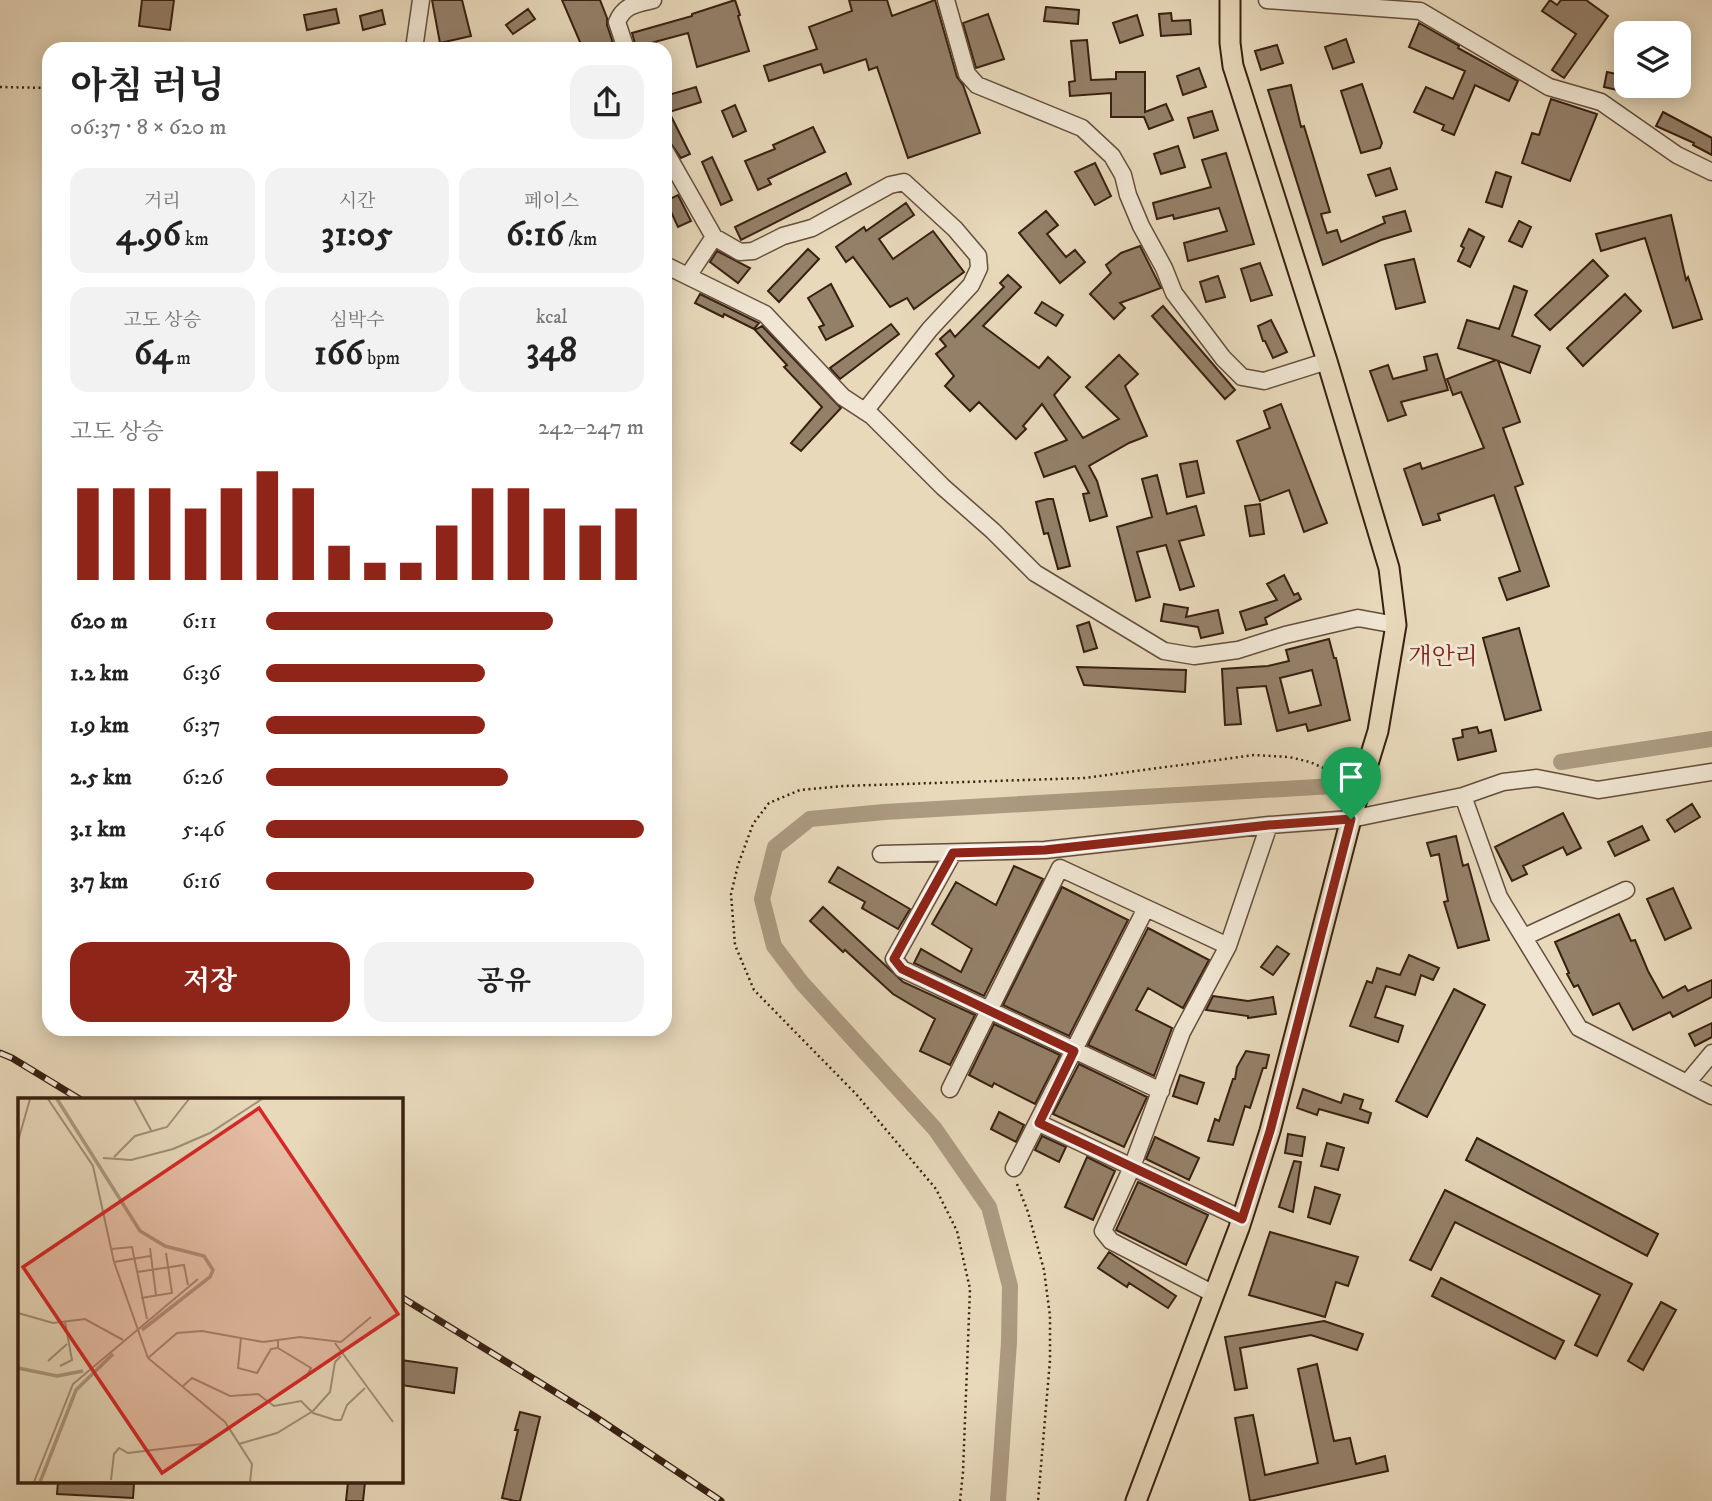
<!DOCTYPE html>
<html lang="ko">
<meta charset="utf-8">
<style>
body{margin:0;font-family:"IM FELL DW Pica","Noto Serif KR",serif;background:#f2f2f2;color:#222;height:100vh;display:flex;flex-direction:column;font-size:26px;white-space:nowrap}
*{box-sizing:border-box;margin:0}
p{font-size:23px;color:#767676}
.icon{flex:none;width:38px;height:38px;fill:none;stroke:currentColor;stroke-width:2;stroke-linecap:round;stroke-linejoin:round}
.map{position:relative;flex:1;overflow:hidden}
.side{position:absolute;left:42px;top:42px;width:630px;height:994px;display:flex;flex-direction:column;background:#fff;border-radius:21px;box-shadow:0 4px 18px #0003}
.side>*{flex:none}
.controls{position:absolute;left:1614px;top:21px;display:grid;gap:14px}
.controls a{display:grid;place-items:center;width:77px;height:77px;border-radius:14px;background:#fff;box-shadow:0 4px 18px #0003;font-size:35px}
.pin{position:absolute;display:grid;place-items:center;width:60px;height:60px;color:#fff;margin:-72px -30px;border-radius:50% 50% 50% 0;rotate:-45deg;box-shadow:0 0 7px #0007}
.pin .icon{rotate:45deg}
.round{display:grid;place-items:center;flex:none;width:74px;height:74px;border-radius:21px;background:#f2f2f2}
.summary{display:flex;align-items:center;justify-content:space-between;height:119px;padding:0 28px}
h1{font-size:38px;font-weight:700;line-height:52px}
.figures{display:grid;grid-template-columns:repeat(3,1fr);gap:10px;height:119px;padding:7px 28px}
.figures div{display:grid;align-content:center;border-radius:18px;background:#f2f2f2;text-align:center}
.figures b{font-size:35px;font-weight:700}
.figures small{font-size:19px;font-weight:400}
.figures p{font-size:19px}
.chart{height:196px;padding:14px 28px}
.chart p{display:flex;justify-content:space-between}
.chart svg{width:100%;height:126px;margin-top:7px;stroke:#8f2418;stroke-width:6}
.action{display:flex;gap:14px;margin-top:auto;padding:14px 28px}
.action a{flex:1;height:80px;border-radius:21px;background:#8f2418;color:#fff;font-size:28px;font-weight:700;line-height:80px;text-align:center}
.action a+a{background:#f2f2f2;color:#222}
ul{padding:0 28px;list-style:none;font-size:23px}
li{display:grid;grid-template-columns:112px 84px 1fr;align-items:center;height:52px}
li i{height:18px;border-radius:9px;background:#8f2418}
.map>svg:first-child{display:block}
</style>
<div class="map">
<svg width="1712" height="1501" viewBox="0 0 1712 1501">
<rect width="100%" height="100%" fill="#e8d9bb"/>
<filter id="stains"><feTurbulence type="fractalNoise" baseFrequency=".00286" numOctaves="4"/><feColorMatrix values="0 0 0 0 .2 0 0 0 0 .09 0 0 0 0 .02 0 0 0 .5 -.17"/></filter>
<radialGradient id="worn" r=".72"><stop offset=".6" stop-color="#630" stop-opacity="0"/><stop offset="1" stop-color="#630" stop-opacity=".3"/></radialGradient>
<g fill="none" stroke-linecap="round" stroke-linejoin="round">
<path stroke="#ac9a81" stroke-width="16" d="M1561,762L1712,739
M998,1501L1009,1342L1010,1286L989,1207L935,1129L802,983L774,946L762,899L775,847L810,819L884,812L1334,786"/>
</g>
<path fill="#948069" stroke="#382011" stroke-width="2" fill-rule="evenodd" d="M142,0H174L170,30L139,26Z
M432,0H462L471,36L440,43Z
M562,0H600L607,18V25L615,49H583Z
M735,0L740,15L738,16L749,51L697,67L688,33L636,47L632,33L692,16V14Z
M849,0H887L892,16L935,0L957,77L963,85L980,133L908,158L877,67L869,70L866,59L824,73L821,64L769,81L764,66L817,49L809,27L852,11Z
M1550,0L1557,5L1561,0H1586L1608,16L1564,78L1552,70L1576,34L1542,11Z
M1046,7L1079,10L1078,24L1044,21Z
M336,9L339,23L307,30L304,15Z
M528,9L535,19L513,34L506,25Z
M382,10L385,24L363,30L360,16Z
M1171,13L1172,21L1190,20L1191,34L1161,36L1159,14Z
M988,14L1004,59L976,68L963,23Z
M1137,15L1143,35L1120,43L1113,23Z
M1419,23L1459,46L1458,48L1518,81L1509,101L1475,85L1454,135L1442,130L1444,125L1414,112L1426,87L1453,99L1465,71L1409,47Z
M1346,39L1354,62L1333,69L1325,47Z
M1087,40L1091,80L1116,79V72H1145V112L1166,104L1173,120L1149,129L1144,117H1111V93L1070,96L1069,82L1075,81L1071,41Z
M1277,45L1283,63L1261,70L1255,51Z
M1199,68L1206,87L1183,95L1177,76Z
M1607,72L1626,76V92L1604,87Z
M1362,84L1382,143L1380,148L1361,153L1341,91Z
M1291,85L1301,127L1304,126L1330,212L1321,214L1327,233L1337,230L1341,242L1385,223L1383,217L1405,211L1411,231L1381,240L1323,265L1268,90Z
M696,87L701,102L669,112L690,154L681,158L665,135V96Z
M1551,99L1597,114L1570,181L1522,163L1532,133L1539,135Z
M735,105L746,131L733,137L722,111Z
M1212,111L1218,130L1194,138L1188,118Z
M1663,112L1712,138V155L1693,145L1694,143L1656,126Z
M813,127L825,152L768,179L771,184L758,190L745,161L775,149L773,145Z
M1178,146L1185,167L1161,174L1154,154Z
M1226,153L1254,244L1188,261L1184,243L1227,231L1219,208L1174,219L1173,215L1157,219L1153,203L1211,187L1202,160Z
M712,157L732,200L721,205L702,162Z
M1095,163L1111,196L1095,205L1075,172Z
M1390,168L1397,189L1376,196L1368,175Z
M1496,172L1511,177L1502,207L1486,202Z
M846,173L851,184L741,240L735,227Z
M678,195L691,221L678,227L666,201Z
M906,203L914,215L879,239L893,259L933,231L964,272L914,309L907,298L890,307L853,257L846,262L836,247L864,227L866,231Z
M1046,211L1058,225L1047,234L1066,257L1075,250L1085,262L1060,283L1019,233Z
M1671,215L1686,280L1688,277L1702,319L1673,328L1645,238L1601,251L1596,234Z
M1519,221L1531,227L1522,247L1509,241Z
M1469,229L1484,237L1470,267L1458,261L1464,248L1461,246Z
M1140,246L1161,288L1120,303L1125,308L1114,319L1090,294L1111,273L1106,265L1121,253Z
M808,249L819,259L779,302L768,291Z
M717,251L750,268L738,283L710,262Z
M1414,259L1425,302L1396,309L1385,265Z
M1593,260L1608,276L1550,330L1535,315Z
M1260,263L1272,295L1251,301L1241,269Z
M1008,275L1021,287L983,326L1039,368L1048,357L1070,377L1054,395L1083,438L1119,419L1086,387L1119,355L1138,374L1125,386L1147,436L1129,443L1089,466L1097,481L1107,516L1090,521L1083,494L1089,493L1075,466L1044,477L1035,453L1067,440L1042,404L1023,426L1026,429L1016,439L979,402L970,411L945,386L954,376L936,354L946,346L940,339L950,330L955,337L1004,287L1000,283Z
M1218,276L1225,297L1206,302L1200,282Z
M831,284L853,326L826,340L819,327L824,325L808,298Z
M1514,286L1527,291L1512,336L1540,346L1530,373L1498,361L1520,422L1503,428L1523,484L1515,487L1549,586L1507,600L1499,578L1520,571L1494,495L1438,514L1440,520L1423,525L1404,469L1420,463L1422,469L1484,448L1461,392L1453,395L1447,379L1496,360L1458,348L1467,320L1499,329Z
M700,294L759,323L754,329L724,314L723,317L695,303Z
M1625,294L1641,311L1583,366L1567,348Z
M1042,302L1063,315L1056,326L1035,313Z
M1163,306L1235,390L1225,399L1152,316Z
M1271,320L1287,352L1273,358L1265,341H1263L1258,326Z
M891,324L899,334L840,379L830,368Z
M762,326L841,408L801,451L791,443L822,407L784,367L787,365L755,330Z
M1437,354L1448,390L1401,402L1406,415L1388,421L1370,371L1388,365L1393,379L1427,370L1424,357Z
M1281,404L1327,523L1304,532L1289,490L1260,501L1237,441L1270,428L1264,411Z
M1197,461L1204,493L1187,497L1180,464Z
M1157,475L1167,514L1196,506L1204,535L1179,541L1194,586L1180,590L1166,545L1137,552L1150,597L1136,601L1117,527L1152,517L1142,479Z
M1048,499H1053L1070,566L1058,569L1048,533L1044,534L1036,502Z
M1260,504L1264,534L1250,536L1245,506Z
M1284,575L1294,595L1298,593L1301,599L1265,618L1267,624L1246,630L1240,612L1277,600L1267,584Z
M1164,604L1188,608L1186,617L1218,610L1223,633L1201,638L1198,627L1161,621Z
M1089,622L1097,648L1084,652L1077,626Z
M1519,628L1541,710L1505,720L1483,638Z
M1329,639L1334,658H1336L1350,720L1308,731L1306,724L1277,731L1266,686L1237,688L1241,724L1225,725L1222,669L1268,666L1289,661L1286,650ZM1312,670L1321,705L1289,713L1280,678Z
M1077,667L1186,670L1185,692L1084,685Z
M1477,727L1479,733L1491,730L1496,751L1458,760L1453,739L1463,737L1462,730Z
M1692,804L1700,817L1675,832L1667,820Z
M1563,813L1581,848L1567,855L1563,847L1523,866L1527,874L1512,881L1495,847Z
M1642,826L1649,840L1615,856L1608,842Z
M1456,836L1463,866L1468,864L1489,940L1458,948L1444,902L1448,901L1439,854L1431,856L1427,843Z
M1014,866L1043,879L984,996L914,963L921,949L961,972L972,949L932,924L956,882L996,905Z
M838,867L910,909L898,929L862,908L865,902L829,882Z
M1062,887L1128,920L1069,1036L1003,1005Z
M1673,888L1691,928L1665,940L1647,899Z
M823,907L903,982L975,1015L950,1065L920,1051L935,1019L893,994L845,950L843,952L810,921Z
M1619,914L1631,941L1635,940L1648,971L1663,998L1685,986L1688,991L1712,980V997L1673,1017L1670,1012L1633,1030L1619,1003L1593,1015L1578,985L1574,987L1567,974L1569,973L1555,942Z
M1148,928L1209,960L1183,1008L1148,988L1136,1010L1172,1028L1154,1076L1088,1045Z
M1277,946L1289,954L1273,975L1261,967Z
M1409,955L1439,968L1433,980L1421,975L1415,995L1386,986L1375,1017L1403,1026L1398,1042L1350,1026L1367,981L1372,983L1377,968L1400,975Z
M1454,989L1485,1005L1427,1117L1396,1101Z
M1213,996L1248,1001L1273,997L1276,1014L1248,1018V1016L1206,1010Z
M1712,1023V1037L1695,1046L1689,1034Z
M994,1024L1060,1055L1035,1104L994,1083L992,1087L969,1075Z
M1246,1051L1269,1055L1266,1068H1263L1250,1108L1245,1106L1233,1145L1208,1141L1215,1119L1219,1121L1233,1079H1235L1237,1067Z
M1079,1064L1147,1097L1124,1147L1053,1114Z
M1180,1075L1204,1083L1197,1104L1173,1096Z
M1303,1089L1341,1103L1344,1094L1363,1100L1360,1109L1371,1113L1368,1123L1319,1109L1317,1115L1297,1108Z
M999,1112L1024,1125L1016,1142L991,1129Z
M1288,1134L1305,1137L1302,1156L1285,1153Z
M1042,1136L1066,1147L1059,1162L1035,1150Z
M1155,1137L1199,1158L1189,1180L1146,1159Z
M1477,1138L1658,1234L1647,1256L1466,1160Z
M1327,1143L1344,1148L1338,1170L1321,1166Z
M1087,1157L1115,1171L1093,1220L1065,1207Z
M1294,1161L1301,1162L1293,1212L1279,1207Z
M1138,1182L1208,1215L1186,1265L1116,1230Z
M1315,1187L1340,1195L1330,1224L1308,1217Z
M1445,1190L1632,1284L1597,1356L1575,1345L1600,1295L1455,1222L1431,1270L1410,1260Z
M1270,1232L1358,1257L1348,1286L1336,1282L1325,1317L1249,1295Z
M1109,1252L1176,1296L1168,1308L1129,1283L1127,1287L1098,1268Z
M1441,1278L1564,1341L1555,1359L1432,1296Z
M1661,1302L1676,1310L1643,1370L1628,1361Z
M1324,1321L1363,1334L1357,1350L1311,1335L1240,1348L1247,1388L1235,1390L1225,1337Z
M401,1360L457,1368L454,1393L401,1385Z
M1317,1364L1334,1441L1350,1438L1356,1464L1385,1456L1388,1471L1250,1501L1235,1418L1253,1415L1265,1475L1318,1463L1298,1369Z
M520,1412L540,1417L520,1501H515L502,1498L518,1430H515Z
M58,1482L134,1484L133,1498L57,1494Z
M348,1482H365L363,1501H346Z"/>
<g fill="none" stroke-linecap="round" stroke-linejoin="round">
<defs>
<path id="minor" d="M946,0L967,74L977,85L1082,128L1112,156L1123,175L1128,195L1141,226L1164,268L1174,293L1223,358L1242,377L1264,381L1327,361
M1267,0L1420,11L1549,87L1601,102L1677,155L1712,172
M414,49L421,0
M626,49L617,22C624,5 636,4 653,0
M665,151L714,237
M665,265L765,314L843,397L872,416L943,487L993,531L1035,573L1164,651L1194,656L1238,650L1285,635L1358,618L1396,625
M688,276L714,237L740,252L753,251L783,236L812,228L890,185L904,182L955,229L978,256L979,268L971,285L930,329L865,411
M1463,796L1499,897L1579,1028L1712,1096
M953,853L894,959L902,969L1161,1091
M881,854L1045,850L1269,825L1351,819L1463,796L1503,782L1537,778L1598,790L1712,772
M1524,937L1626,890
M1687,1083L1712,1053
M950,1089L1060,868L1228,946
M1039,1123L1242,1219
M1014,1168L1145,910
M1214,1294L1111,1241L1103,1231L1132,1167L1182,1032L1228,946L1269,825"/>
<path id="major" d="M1136,1501L1239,1228L1270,1131L1351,819L1378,731L1396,625L1389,568L1327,361L1233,66L1230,43V0"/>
</defs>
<use href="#minor" stroke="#644e3c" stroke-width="19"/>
<use href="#major" stroke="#382011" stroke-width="23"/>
<path stroke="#382011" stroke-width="2.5" stroke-dasharray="2 3.5" stroke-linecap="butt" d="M0,87L49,88
M1017,1184L1028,1212L1044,1270L1050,1316V1360L1038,1501
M960,1501L963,1472L970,1289L957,1231L936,1189L856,1094L754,990L735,945L731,894L738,865L753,824L769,803L800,790L844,786L1085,778L1254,755L1289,757L1310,762L1346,778"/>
<use href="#minor" stroke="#f0e6d3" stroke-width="16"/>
<use href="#major" stroke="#e8d9bb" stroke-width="19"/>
<defs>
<path id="rail" d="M0,1053L12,1058L81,1100
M401,1297L594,1416L721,1501"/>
</defs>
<use href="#rail" stroke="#382011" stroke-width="7"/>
<use href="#rail" stroke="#f0e6d3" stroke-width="4.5" stroke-dasharray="13" stroke-linecap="butt"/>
</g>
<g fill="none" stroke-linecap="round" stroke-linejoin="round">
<defs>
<path id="route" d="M1351,819L1270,1131L1242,1219L1039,1123L1074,1051L902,969L894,959L953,853L1045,850L1269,825Z"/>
</defs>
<use href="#route" stroke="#fff" stroke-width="14"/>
<use href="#route" stroke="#8f2418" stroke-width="9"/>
</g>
<g text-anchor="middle" stroke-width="6" stroke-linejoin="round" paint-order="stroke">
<g font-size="24" fill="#7a1f14" stroke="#f0e6d3">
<text x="1443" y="664">개안리</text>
</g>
</g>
<g transform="translate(18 1098)">
<rect width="385" height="385" fill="#e8d9bb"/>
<path fill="none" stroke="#ac9a81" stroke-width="3.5" d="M39,1L122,133L147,148L186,158L195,172L192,179L124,232M0,270L39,278L65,273M22,384L58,292L95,256"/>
<path fill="none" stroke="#a28f77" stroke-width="2" d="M30,1L75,68L96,164L130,260L207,324L234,366L232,384M116,1L134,34M0,43L12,1M96,59L117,38L149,29L171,1M85,60L113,62L155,51L192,35L244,1M132,150L138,197M93,151L114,149L129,221M96,164L132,158M119,174L166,167L170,187M123,200L154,195L148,155M0,215L35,225L67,221L105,242M223,240L220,270L239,275L253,251L260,250V242M317,245L375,324M260,250L293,270L287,281M130,260L159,235L184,233L245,244L282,239L323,244L353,219M30,263L49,246M42,268L54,262L47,224M165,288L174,280L212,298L240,296L256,308L283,303L295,315L317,322H323L329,307L347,290M221,346L259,335L295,313L312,294L317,264L323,258M93,382L96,356L101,350L110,355L184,346L211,331M16,384L55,286L180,181"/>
<path fill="#d62828" fill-opacity="0.15" stroke="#d62828" stroke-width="3.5" d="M241,10L380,216L144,375L5,169Z"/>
<rect width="385" height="385" fill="none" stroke="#382011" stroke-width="3.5"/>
</g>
<rect width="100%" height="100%" filter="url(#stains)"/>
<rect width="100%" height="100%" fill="url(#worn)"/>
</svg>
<div class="controls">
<a><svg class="icon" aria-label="layers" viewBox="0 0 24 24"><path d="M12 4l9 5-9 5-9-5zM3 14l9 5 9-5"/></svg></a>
</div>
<div class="pin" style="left:1351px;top:819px;background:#1e9e55"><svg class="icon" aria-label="arrive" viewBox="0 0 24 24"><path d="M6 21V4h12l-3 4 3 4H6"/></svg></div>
<section class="side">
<div class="summary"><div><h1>아침 러닝</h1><p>06:37 · 8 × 620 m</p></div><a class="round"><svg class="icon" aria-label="share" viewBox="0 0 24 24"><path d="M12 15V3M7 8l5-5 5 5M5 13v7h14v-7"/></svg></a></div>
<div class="figures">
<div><p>거리</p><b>4.96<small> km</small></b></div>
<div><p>시간</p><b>31:05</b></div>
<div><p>페이스</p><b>6:16<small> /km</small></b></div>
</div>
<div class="figures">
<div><p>고도 상승</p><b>64<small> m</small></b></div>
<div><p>심박수</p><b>166<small> bpm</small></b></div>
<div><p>kcal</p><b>348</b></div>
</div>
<div class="chart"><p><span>고도 상승</span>242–247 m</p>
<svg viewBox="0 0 160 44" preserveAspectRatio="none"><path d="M5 44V12M15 44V12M25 44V12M35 44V19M45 44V12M55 44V6M65 44V12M75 44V32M85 44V38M95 44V38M105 44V25M115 44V12M125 44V12M135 44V19M145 44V25M155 44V19"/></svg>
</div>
<ul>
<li><b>620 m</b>6:11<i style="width:76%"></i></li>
<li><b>1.2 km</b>6:36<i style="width:58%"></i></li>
<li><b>1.9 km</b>6:37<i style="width:58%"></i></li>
<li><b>2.5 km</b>6:26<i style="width:64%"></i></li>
<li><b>3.1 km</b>5:46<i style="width:100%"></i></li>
<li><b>3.7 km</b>6:16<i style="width:71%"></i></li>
</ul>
<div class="action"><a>저장</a><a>공유</a></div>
</section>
</div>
